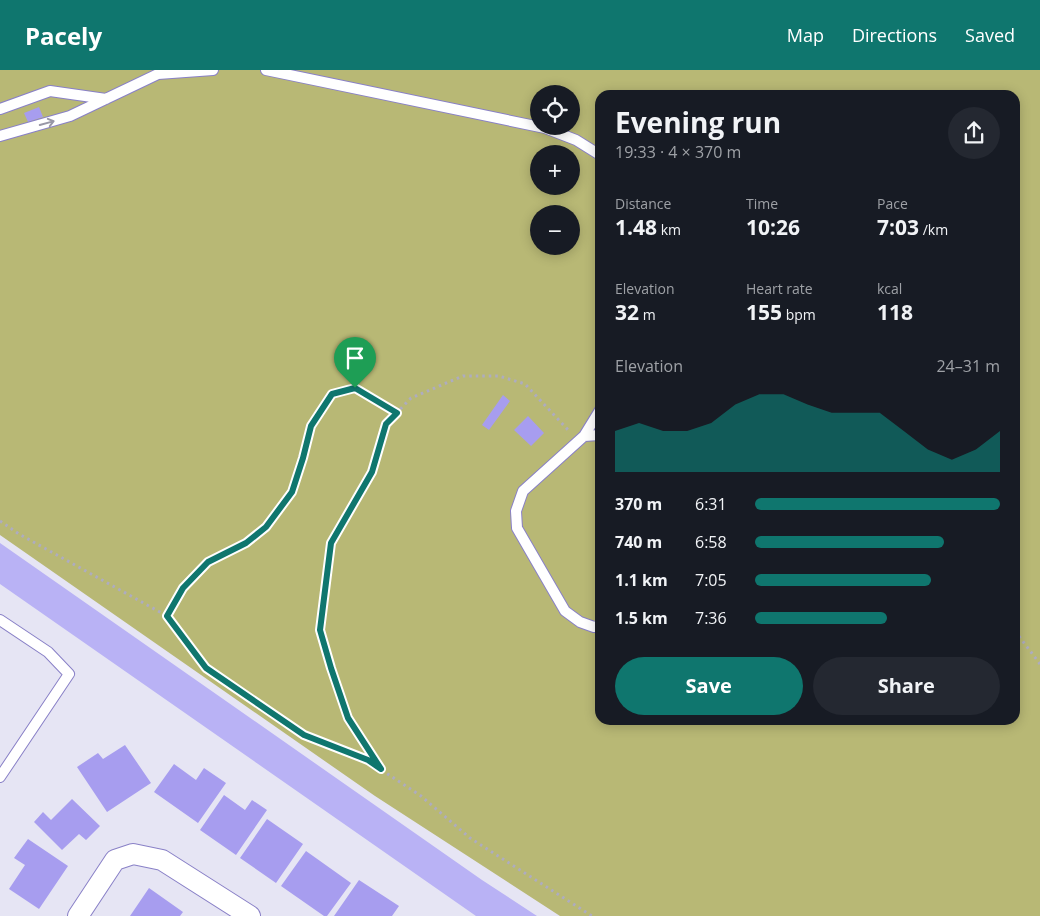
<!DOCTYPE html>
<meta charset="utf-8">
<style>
body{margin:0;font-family:"Open Sans",sans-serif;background:#242831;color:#f1f3f6;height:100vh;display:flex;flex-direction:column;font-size:19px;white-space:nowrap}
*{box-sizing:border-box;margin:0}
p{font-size:16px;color:#9ea1a6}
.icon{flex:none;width:28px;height:28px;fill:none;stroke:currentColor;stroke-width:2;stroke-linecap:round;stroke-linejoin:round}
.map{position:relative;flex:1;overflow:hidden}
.drawer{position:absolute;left:595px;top:20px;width:425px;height:635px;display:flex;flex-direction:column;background:#171b24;border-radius:15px;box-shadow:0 2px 12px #0003}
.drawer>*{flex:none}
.controls{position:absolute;left:530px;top:15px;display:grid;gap:10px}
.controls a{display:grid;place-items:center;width:50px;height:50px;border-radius:50%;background:#171b24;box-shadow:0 2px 12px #0003;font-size:25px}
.pin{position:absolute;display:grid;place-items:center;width:42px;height:42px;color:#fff;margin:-51px -21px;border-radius:50% 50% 50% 0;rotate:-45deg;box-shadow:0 0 5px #0007}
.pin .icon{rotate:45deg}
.round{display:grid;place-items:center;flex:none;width:52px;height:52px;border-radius:26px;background:#242831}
.overview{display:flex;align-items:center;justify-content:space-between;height:85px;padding:0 20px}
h1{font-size:28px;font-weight:700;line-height:38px}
.metrics{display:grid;grid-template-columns:repeat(3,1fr);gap:8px;height:85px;padding:5px 20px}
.metrics div{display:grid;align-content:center}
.metrics b{font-size:21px;font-weight:700}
.metrics small{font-size:14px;font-weight:400}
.metrics p{font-size:14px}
.chart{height:140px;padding:10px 20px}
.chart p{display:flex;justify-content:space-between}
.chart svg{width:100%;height:90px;margin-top:5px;fill:#0f766e;opacity:.7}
.primary-button{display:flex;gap:10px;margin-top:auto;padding:10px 20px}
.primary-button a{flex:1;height:58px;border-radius:30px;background:#0f766e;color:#fff;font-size:20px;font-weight:700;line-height:58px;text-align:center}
.primary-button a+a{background:#242831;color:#f1f3f6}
ul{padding:0 20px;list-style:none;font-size:16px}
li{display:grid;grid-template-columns:80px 60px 1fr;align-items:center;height:38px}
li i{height:12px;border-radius:6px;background:#0f766e}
header{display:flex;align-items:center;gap:30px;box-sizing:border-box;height:70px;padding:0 25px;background:#0f766e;color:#fff}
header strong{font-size:24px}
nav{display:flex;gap:28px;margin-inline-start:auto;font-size:18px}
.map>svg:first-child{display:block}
</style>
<header>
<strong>Pacely</strong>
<nav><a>Map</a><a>Directions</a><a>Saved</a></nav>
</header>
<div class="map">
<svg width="1040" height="846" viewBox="0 0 1040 846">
<rect width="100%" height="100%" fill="#e6e5f4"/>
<path fill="#b8b875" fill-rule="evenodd" d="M0,0H1040V846H560L375,726L0,465ZM539,24H571V56H539ZM600,25H1015V650H600ZM539,84H571V116H539ZM539,144H571V176H539Z"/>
<path fill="#b9b2f5" d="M0,473L482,810L537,846H476L0,514Z"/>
<path fill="#a79def" d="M39,37L43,47L28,52L24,43Z
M503,325L510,331L489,360L482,355Z
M528,346L544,363L531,376L514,360Z
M125,675L151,713L107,742L77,697L98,683L103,689Z
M174,694L196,710L204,698L226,713L198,753L154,722Z
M224,725L245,740L252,730L267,740L236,785L200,760Z
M72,729L100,756L86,770L79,764L62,780L34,752L43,742L51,750Z
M267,749L303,774L276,813L240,788Z
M28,769L68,796L39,839L9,819L25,795L14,788Z
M306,781L351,813L327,846H324L281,816Z
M359,810L399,836L392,846H334Z
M149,818L183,842L180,846H130Z"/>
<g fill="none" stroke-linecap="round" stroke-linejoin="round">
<defs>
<path id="service" d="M266,0L545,58L576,70L600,85
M0,39L50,21L106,29
M0,66L70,46L158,4L213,0
M600,340L584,366L523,421L516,441L517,458L565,541L580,552L594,557L600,556
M584,366L600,365
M0,550L48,582L69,604L0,707"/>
<path id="minor" d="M78,846L115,790L133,784L162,790L250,846"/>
</defs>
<use href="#service" stroke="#8980c7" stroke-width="12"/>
<use href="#minor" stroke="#8980c7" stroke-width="22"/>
<path stroke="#aeacc0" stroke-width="3" stroke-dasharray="2.5 4" stroke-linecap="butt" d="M0,451L19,464L167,546L206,598L304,665L368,691L421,726L470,768L592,846
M167,546L183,518L207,493L246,473L266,457L292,422L303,388L311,356L332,324L355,318L397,343
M1015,561L1040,594
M379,696L348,648L331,599L320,560L331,473L372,402L386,354L411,328L463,306H499L525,314L570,362"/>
<use href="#service" stroke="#fff" stroke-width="10"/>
<use href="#minor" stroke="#fff" stroke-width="20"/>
</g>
<defs><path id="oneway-shaft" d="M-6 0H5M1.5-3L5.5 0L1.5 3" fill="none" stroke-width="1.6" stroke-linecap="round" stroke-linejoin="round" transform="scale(1.25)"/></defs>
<use stroke="#9897a6" href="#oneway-shaft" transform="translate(47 53) rotate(-15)"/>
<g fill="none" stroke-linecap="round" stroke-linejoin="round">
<defs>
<path id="route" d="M355,318L397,343L386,354L372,402L331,473L320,560L331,598L348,648L381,699L368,690L304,665L206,598L167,546L183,518L208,492L246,473L266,457L292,422L303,388L311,356L332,324Z"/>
</defs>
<use href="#route" stroke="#fff" stroke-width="10"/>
<use href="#route" stroke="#0f766e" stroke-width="6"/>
</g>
</svg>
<div class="controls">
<a><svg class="icon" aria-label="locate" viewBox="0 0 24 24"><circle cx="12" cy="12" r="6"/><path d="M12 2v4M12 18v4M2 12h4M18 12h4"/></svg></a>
<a>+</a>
<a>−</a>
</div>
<div class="pin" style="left:355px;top:318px;background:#1e9e55"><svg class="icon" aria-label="arrive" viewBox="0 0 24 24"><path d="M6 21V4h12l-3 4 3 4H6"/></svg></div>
<section class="drawer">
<div class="overview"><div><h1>Evening run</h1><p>19:33 · 4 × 370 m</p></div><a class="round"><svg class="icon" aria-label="share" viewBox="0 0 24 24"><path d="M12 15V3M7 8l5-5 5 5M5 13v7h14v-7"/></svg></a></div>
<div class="metrics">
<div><p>Distance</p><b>1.48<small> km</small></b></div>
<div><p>Time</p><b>10:26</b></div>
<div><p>Pace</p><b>7:03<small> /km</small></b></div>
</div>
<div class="metrics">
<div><p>Elevation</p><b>32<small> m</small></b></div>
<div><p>Heart rate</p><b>155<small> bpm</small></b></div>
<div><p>kcal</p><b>118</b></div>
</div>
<div class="chart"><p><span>Elevation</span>24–31 m</p>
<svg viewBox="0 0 160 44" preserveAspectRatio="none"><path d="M0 44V24L10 20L20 24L30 24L40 20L50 11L60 6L70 6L80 11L90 15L100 15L110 15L120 24L130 33L140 38L150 33L160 24V44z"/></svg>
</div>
<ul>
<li><b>370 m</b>6:31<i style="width:100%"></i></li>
<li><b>740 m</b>6:58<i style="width:77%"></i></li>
<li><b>1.1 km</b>7:05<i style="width:72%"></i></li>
<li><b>1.5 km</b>7:36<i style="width:54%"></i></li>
</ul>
<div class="primary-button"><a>Save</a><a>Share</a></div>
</section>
</div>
